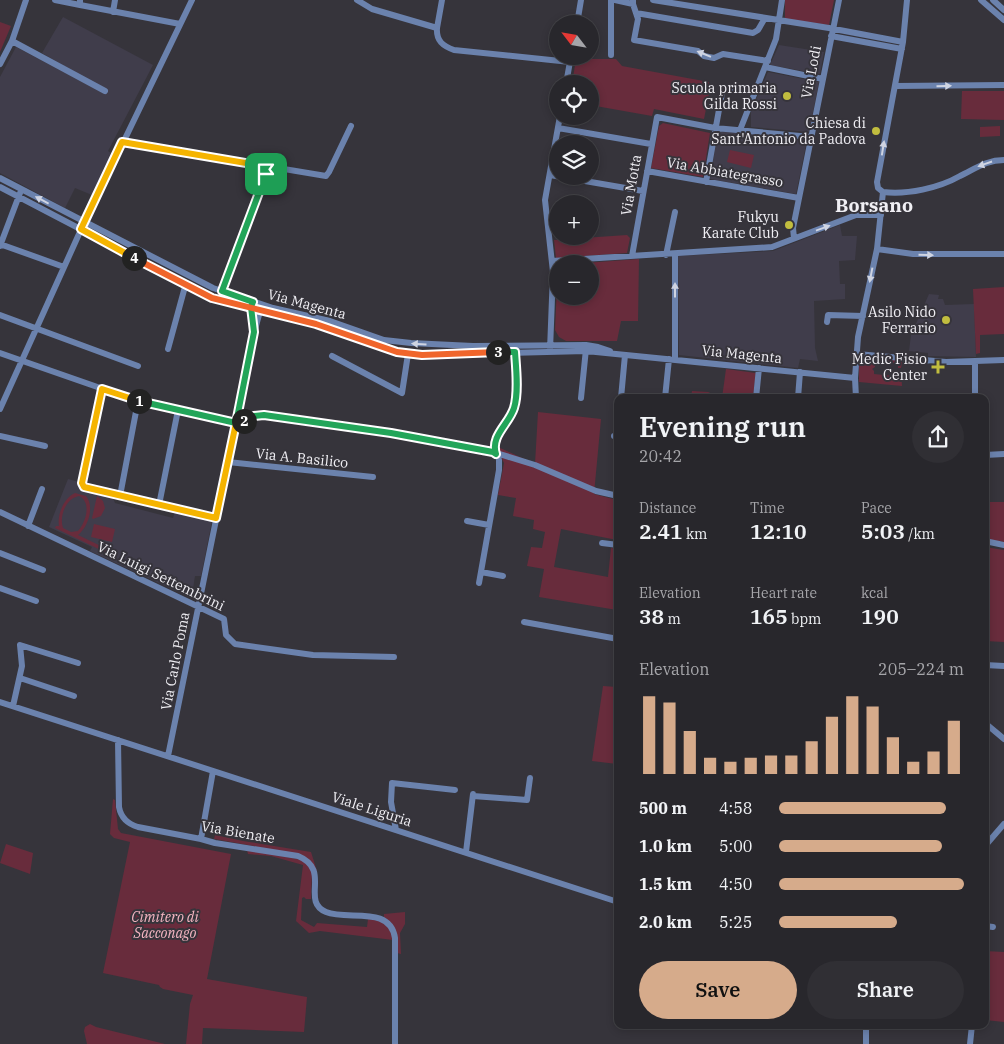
<!DOCTYPE html>
<meta charset="utf-8">
<style>
body{margin:0;font-family:"IBM Plex Serif",serif;background:#302f34;color:#f1f3f6;height:100vh;display:flex;flex-direction:column;font-size:19px;white-space:nowrap}
*{box-sizing:border-box;margin:0}
p{font-size:16px;color:#a5a5a9}
.icon{flex:none;width:28px;height:28px;fill:none;stroke:currentColor;stroke-width:2;stroke-linecap:round;stroke-linejoin:round}
.map{position:relative;flex:1;overflow:hidden}
.sheet{position:absolute;left:614px;top:394px;width:375px;height:635px;display:flex;flex-direction:column;background:#28272c;border-radius:10px;box-shadow:0 2px 8px #0003,0 0 0 1px #444448}
.sheet>*{flex:none}
.needle{width:32px;rotate:301deg}
.controls{position:absolute;left:549px;top:15px;display:grid;gap:10px}
.controls a{display:grid;place-items:center;width:50px;height:50px;border-radius:50%;background:#28272c;box-shadow:0 2px 8px #0003,0 0 0 1px #444448;font-size:25px}
.pin{position:absolute;display:grid;place-items:center;width:42px;height:42px;color:#fff;margin:-21px;border-radius:10px;box-shadow:0 2px 8px #0006}
.km{position:absolute;width:25px;height:25px;margin:-12px;border-radius:50%;background:#222;color:#fff;font-size:14px;line-height:25px;text-align:center}
.round{display:grid;place-items:center;flex:none;width:52px;height:52px;border-radius:26px;background:#302f34}
.summary{display:flex;align-items:center;justify-content:space-between;height:85px;padding:0 25px}
h1{font-size:28px;font-weight:600;line-height:38px}
.metrics{display:grid;grid-template-columns:repeat(3,1fr);gap:8px;height:85px;padding:5px 25px}
.metrics div{display:grid;align-content:center}
.metrics b{font-size:21px;font-weight:600}
.metrics small{font-size:14px;font-weight:400}
.metrics p{font-size:14px}
.chart{height:140px;padding:10px 25px}
.chart p{display:flex;justify-content:space-between}
.chart svg{width:100%;height:90px;margin-top:5px;stroke:#d6ab8b;stroke-width:6}
.action{display:flex;gap:10px;margin-top:auto;padding:10px 25px}
.action a{flex:1;height:58px;border-radius:30px;background:#d6ab8b;color:#111;font-size:20px;font-weight:600;line-height:58px;text-align:center}
.action a+a{background:#302f34;color:#f1f3f6}
ul{padding:0 25px;list-style:none;font-size:16px}
li{display:grid;grid-template-columns:80px 60px 1fr;align-items:center;height:38px}
li i{height:12px;border-radius:6px;background:#d6ab8b}
.map>svg:first-child{display:block}
</style>
<div class="map">
<svg width="1004" height="1044" viewBox="0 0 1004 1044">
<rect width="100%" height="100%" fill="#36343b"/>
<path fill="#403d4b" d="M63,17L153,65L108,151L111,153L92,195L75,188L65,208L0,173V77L16,47L105,94L107,91L42,53Z
M779,45L824,52L820,74L770,65Z
M768,72L819,82L809,132L751,127V111Z
M718,131L807,140L796,194L710,179Z
M840,225L842,236H857L855,260L839,261L840,284H845V299L814,301L815,348L818,361L800,359L798,368L679,355L678,256L773,251Z
M929,294L939,295L938,299H943L945,305L974,304L976,357L928,356V353L909,351L911,335Z
M68,479L79,482V487L81,490L113,498L115,503L173,518L175,512L212,521L201,576H195L192,595L189,597L90,551L92,547L49,527Z"/>
<path fill="#682c3c" fill-rule="evenodd" d="M785,0H834L829,25L785,19Z
M0,22L11,26L0,52Z
M576,59H616L622,66L709,82L707,94H709L704,119L654,109L652,116L590,105V84H572Z
M962,91H1004V120L961,119Z
M663,123L710,133L703,177L651,168L659,126Z
M1000,126V136L980,137V127Z
M730,150L754,155L751,168L727,162Z
M627,235L630,238L627,253L556,258L554,240Z
M639,259L638,321H621L617,341H566L559,337L555,330L557,285L558,296H590V264H571Z
M1004,287V334L980,335V353L976,354L973,289Z
M866,358L900,360L902,362L901,368H898V363L875,362V367L872,369L874,371V374L894,376L895,372L901,373L902,386L859,382V364Z
M726,369L756,373L753,397L722,398Z
M692,391L708,392L717,396V397H691Z
M538,412L601,419L594,494L617,500V540L561,529L554,567L608,577L611,548L617,549V610L539,597L544,569L527,566L531,547L542,548L545,532L533,529L534,520L513,516L516,498L498,495L504,463L496,446L535,464Z
M75,493L86,496C95,507 88,527 78,535L113,552L111,555L55,528L56,526H59C57,514 64,498 75,493ZM79,496C92,502 86,522 78,531L71,532L63,528C59,516 66,498 79,496Z
M97,496L103,501L105,508L101,516L93,519L92,518Z
M985,502H1004V542L985,539Z
M94,524L115,529L112,542L91,537Z
M985,547L1004,550V642L985,641Z
M603,686L617,687V764L592,761Z
M113,799L115,800L118,829L121,833L231,854L207,979L307,997L304,1032L203,1028L202,1044H186L190,1004L193,995L163,989L160,987L159,985L103,973L130,842L114,838L110,834Z
M215,835L243,841L311,852L317,871L297,854L214,839Z
M6,844L33,853L30,874L0,863Z
M247,850L303,860L312,871L311,899H306L304,897L302,898L301,920L314,927L317,923L367,927L368,919L381,921L390,928L393,940L320,931L309,933L296,921L303,865L271,856L248,854Z
M405,912V924L400,933L401,954L397,953L390,922L384,917V914Z
M985,951L1004,952V1022L985,1020Z
M90,1024L96,1027L165,1044H87L84,1031L85,1027Z"/>
<g fill="none" stroke-linecap="round" stroke-linejoin="round">
<path stroke="#6b82ad" stroke-width="6" d="M55,0L80,5V0
M357,0L372,9L437,28C436,41 443,46 454,50L570,62
M611,0V55
M615,0L633,4
M633,0V4L638,19L634,40L698,51L704,56L714,58L723,54L768,61
M653,0L829,28L903,42
M981,0L1004,20
M993,0L1004,10
M80,5L180,24
M113,12L115,0
M636,13L753,33L758,30L765,18
M577,24L581,0
M437,28L442,0
M831,36L902,49
M12,41L105,91
M0,64L12,41L26,0
M765,67L823,79
M566,84L571,56
M895,86L1004,85
M558,128L651,144
M740,130L776,39L782,0
M122,142L326,176L329,172L351,126
M647,171L799,198
M550,175L643,191
M0,178L213,288L273,308L330,321L384,340L411,343L473,346L586,345L598,347L610,351
M706,182L722,93L726,89H729L755,91
M0,187L212,298L315,323L397,351L425,355L586,351L855,378
M883,192L878,188L877,182L903,42L907,0
M883,192C907,195 939,188 960,176C975,169 986,160 1004,160
M794,238L793,228L839,0
M0,244L64,267
M0,246L20,193
M877,249L913,254H1004
M666,255L675,212
M632,256L657,117L715,128L811,137
M552,261L772,247L856,215H881
M221,291L269,167
M251,306L254,329
M0,315L138,366
M827,322L828,315L863,316
M168,349L186,283
M550,350L553,272L545,200L560,116
M0,353L129,398L153,405L238,424L252,417L264,415L395,433L493,452L535,465L596,491L618,496
M857,354L946,362L1004,360
M332,356L402,393L408,354
M675,359V254
M102,389L82,483L83,486L216,518
M581,398L586,349
M621,398L625,355
M665,398L669,359
M756,398L759,368
M798,398L800,372
M856,398L855,378L858,337L877,249L883,192
M975,398V361
M0,409L79,234L192,0
M0,436L45,446
M614,436H618
M985,455L1004,454
M228,462L373,477
M120,496L138,401
M159,505L178,410
M0,512L224,619L226,635L235,644L313,655L394,657
M467,521L489,525
M28,526L42,489
M985,541L1004,545
M602,543L618,545
M0,553L43,570
M481,572L503,576
M479,583L499,470V460L494,443L515,406V350
M0,588L36,601
M524,622L618,639
M985,665L1004,666
M20,678L74,696
M0,702L618,902
M13,706L22,666L20,645L78,663
M985,723L1004,739
M118,740L119,807C121,818 128,824 138,827L201,839L215,843L298,856C332,870 300,901 326,912C348,921 390,905 395,938V1044
M168,756L254,333L259,315L260,307
M473,796L527,800L530,778
M396,830L391,802L392,783L455,790
M201,839L213,771
M985,846L1004,824
M466,852L473,794
M985,926L993,927
M866,1025V1044
M970,1044L972,1025"/>
</g>
<defs><path id="oneway-solid" d="M-6-.8H1V-3.2L6.5 0L1 3.2V.8H-6Z" transform="scale(1.25)"/></defs>
<g fill="#cfd4e2">
<use href="#oneway-solid" transform="translate(704 54) rotate(-158)"/>
<use href="#oneway-solid" transform="translate(944 86) rotate(-1)"/>
<use href="#oneway-solid" transform="translate(883 148) rotate(-81)"/>
<use href="#oneway-solid" transform="translate(985 164) rotate(161)"/>
<use href="#oneway-solid" transform="translate(42 200) rotate(-152)"/>
<use href="#oneway-solid" transform="translate(823 228) rotate(-20)"/>
<use href="#oneway-solid" transform="translate(926 255) rotate(2)"/>
<use href="#oneway-solid" transform="translate(871 275) rotate(101)"/>
<use href="#oneway-solid" transform="translate(675 290) rotate(-90)"/>
<use href="#oneway-solid" transform="translate(419 344) rotate(-177)"/>
</g>
<g fill="none" stroke-linecap="round" stroke-linejoin="round">
<defs>
<path id="split-1" d="M139,401L236,423L254,332L251,307L253,302L222,291L266,174"/>
<path id="split-2" d="M139,401L102,389L82,483L84,487L216,518L236,423H239L244,421"/>
<path id="split-3" d="M244,421L254,416L264,415L391,433L493,452L496,454C490,436 509,424 514,408C519,393 516,367 515,352H498"/>
<path id="split-4" d="M134,258L212,298L316,324L397,352L422,355L498,352"/>
<path id="split-5" d="M134,258L81,229L122,142L269,167L266,174"/>
</defs>
<use href="#split-1" stroke="#fff" stroke-width="10"/>
<use href="#split-2" stroke="#fff" stroke-width="10"/>
<use href="#split-3" stroke="#fff" stroke-width="10"/>
<use href="#split-4" stroke="#fff" stroke-width="10"/>
<use href="#split-5" stroke="#fff" stroke-width="10"/>
<use href="#split-1" stroke="#22a559" stroke-width="6"/>
<use href="#split-2" stroke="#f5b400" stroke-width="6"/>
<use href="#split-3" stroke="#22a559" stroke-width="6"/>
<use href="#split-4" stroke="#f0652b" stroke-width="6"/>
<use href="#split-5" stroke="#f5b400" stroke-width="6"/>
</g>
<g fill="#c1bd3f" stroke="#36343b" stroke-width="2">
<circle cx="787" cy="96" r="5"/>
<circle cx="876" cy="131" r="5"/>
<circle cx="789" cy="225" r="5"/>
<circle cx="946" cy="320" r="5"/>
<path d="M935.5 359.5h5v5h5v5h-5v5h-5v-5h-5v-5h5z"/>
</g>
<g text-anchor="middle" stroke-width="4" stroke-linejoin="round" paint-order="stroke">
<g font-size="14" fill="#f0eff4" stroke="#36343b">
<text transform="translate(811 72) rotate(-79)" y="5">Via Lodi</text>
<text transform="translate(725 172) rotate(10)" y="5">Via Abbiategrasso</text>
<text transform="translate(631 185) rotate(-80)" y="5">Via Motta</text>
<text transform="translate(307 304) rotate(15)" y="5">Via Magenta</text>
<text transform="translate(742 354) rotate(6)" y="5">Via Magenta</text>
<text transform="translate(302 458) rotate(6)" y="5">Via A. Basilico</text>
<text transform="translate(161 576) rotate(26)" y="5">Via Luigi Settembrini</text>
<text transform="translate(175 661) rotate(-79)" y="5">Via Carlo Poma</text>
<text transform="translate(372 809) rotate(18)" y="5">Viale Liguria</text>
<text transform="translate(238 832) rotate(10)" y="5">Via Bienate</text>
</g>
<g font-size="14" fill="#f0eff4" stroke="#36343b" text-anchor="end">
<text x="777" y="93">Scuola primaria<tspan x="777" dy="16">Gilda Rossi</tspan></text>
<text x="866" y="128">Chiesa di<tspan x="866" dy="16">Sant'Antonio da Padova</tspan></text>
<text x="779" y="222">Fukyu<tspan x="779" dy="16">Karate Club</tspan></text>
<text x="936" y="317">Asilo Nido<tspan x="936" dy="16">Ferrario</tspan></text>
<text x="927" y="364">Medic Fisio<tspan x="927" dy="16">Center</tspan></text>
</g>
<g font-size="14" font-style="italic" fill="#f5b5c2" stroke="#36343b">
<text x="165" y="922">Cimitero di<tspan x="165" dy="16">Sacconago</tspan></text>
</g>
<g font-size="19" font-weight="bold" fill="#f0eff4" stroke="#36343b">
<text x="874" y="212">Borsano</text>
</g>
</g>
</svg>
<div class="controls">
<a><svg class="needle" viewBox="-14 -14 28 28"><path d="M0-13l5 13h-10z" fill="#e53935"/><path d="M0 13l5-13h-10z" fill="#a5a5a9"/></svg></a>
<a><svg class="icon" aria-label="locate" viewBox="0 0 24 24"><circle cx="12" cy="12" r="6"/><path d="M12 2v4M12 18v4M2 12h4M18 12h4"/></svg></a>
<a><svg class="icon" aria-label="layers" viewBox="0 0 24 24"><path d="M12 4l9 5-9 5-9-5zM3 14l9 5 9-5"/></svg></a>
<a>+</a>
<a>−</a>
</div>
<div class="pin" style="left:266px;top:174px;background:#1e9e55"><svg class="icon" aria-label="arrive" viewBox="0 0 24 24"><path d="M6 21V4h12l-3 4 3 4H6"/></svg></div>
<b class="km" style="left:139px;top:401px">1</b>
<b class="km" style="left:244px;top:421px">2</b>
<b class="km" style="left:498px;top:352px">3</b>
<b class="km" style="left:134px;top:258px">4</b>
<section class="sheet">
<div class="summary"><div><h1>Evening run</h1><p>20:42</p></div><a class="round"><svg class="icon" aria-label="share" viewBox="0 0 24 24"><path d="M12 15V3M7 8l5-5 5 5M5 13v7h14v-7"/></svg></a></div>
<div class="metrics">
<div><p>Distance</p><b>2.41<small> km</small></b></div>
<div><p>Time</p><b>12:10</b></div>
<div><p>Pace</p><b>5:03<small> /km</small></b></div>
</div>
<div class="metrics">
<div><p>Elevation</p><b>38<small> m</small></b></div>
<div><p>Heart rate</p><b>165<small> bpm</small></b></div>
<div><p>kcal</p><b>190</b></div>
</div>
<div class="chart"><p><span>Elevation</span>205–224 m</p>
<svg viewBox="0 0 160 44" preserveAspectRatio="none"><path d="M5 44V6M15 44V9M25 44V23M35 44V36M45 44V38M55 44V36M65 44V35M75 44V35M85 44V28M95 44V16M105 44V6M115 44V11M125 44V26M135 44V38M145 44V33M155 44V18"/></svg>
</div>
<ul>
<li><b>500 m</b>4:58<i style="width:90%"></i></li>
<li><b>1.0 km</b>5:00<i style="width:88%"></i></li>
<li><b>1.5 km</b>4:50<i style="width:100%"></i></li>
<li><b>2.0 km</b>5:25<i style="width:64%"></i></li>
</ul>
<div class="action"><a>Save</a><a>Share</a></div>
</section>
</div>
